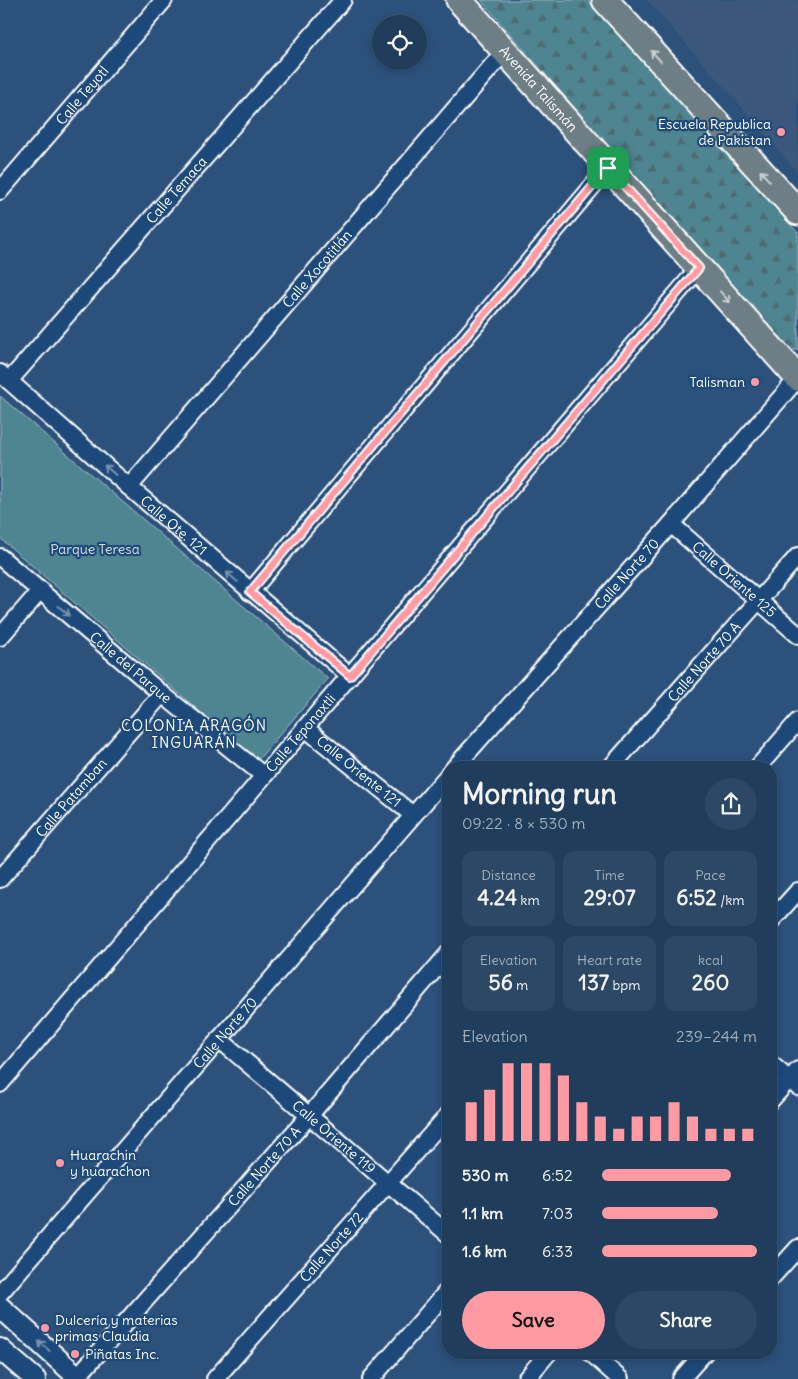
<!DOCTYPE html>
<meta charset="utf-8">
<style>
body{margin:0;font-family:Delius,sans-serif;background:#2d4865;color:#f1f3f6;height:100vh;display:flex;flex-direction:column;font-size:19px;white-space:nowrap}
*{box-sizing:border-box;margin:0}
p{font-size:16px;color:#a2aebb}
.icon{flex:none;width:28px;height:28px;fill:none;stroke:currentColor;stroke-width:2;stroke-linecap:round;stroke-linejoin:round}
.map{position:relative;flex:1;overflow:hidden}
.panel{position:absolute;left:442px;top:761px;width:335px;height:598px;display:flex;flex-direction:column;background:#213d5c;border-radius:20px;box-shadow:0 2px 8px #0003,0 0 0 1px #3e5672}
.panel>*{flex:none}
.controls{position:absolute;left:372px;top:15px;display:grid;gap:10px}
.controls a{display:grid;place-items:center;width:55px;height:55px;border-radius:50%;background:#213d5c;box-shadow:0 2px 8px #0003,0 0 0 1px #3e5672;font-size:25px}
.pin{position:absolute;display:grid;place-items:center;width:42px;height:42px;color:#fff;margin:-21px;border-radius:10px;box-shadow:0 2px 8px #0006}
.round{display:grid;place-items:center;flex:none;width:52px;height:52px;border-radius:26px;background:#2d4865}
.head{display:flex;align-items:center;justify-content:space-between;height:85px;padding:0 20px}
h1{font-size:28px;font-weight:700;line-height:38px}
.figures{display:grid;grid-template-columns:repeat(3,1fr);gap:8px;height:85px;padding:5px 20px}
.figures div{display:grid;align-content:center;border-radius:12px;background:#2d4865;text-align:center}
.figures b{font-size:21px;font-weight:700}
.figures small{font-size:14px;font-weight:400}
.figures p{font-size:14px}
.chart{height:140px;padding:10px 20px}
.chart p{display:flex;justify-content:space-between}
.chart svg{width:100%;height:90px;margin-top:5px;stroke:#ff9aa2;stroke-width:6}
.action{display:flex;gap:10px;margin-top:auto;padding:10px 20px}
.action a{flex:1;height:58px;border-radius:30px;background:#ff9aa2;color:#111;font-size:20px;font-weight:700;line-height:58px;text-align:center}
.action a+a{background:#2d4865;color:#f1f3f6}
ul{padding:0 20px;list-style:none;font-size:16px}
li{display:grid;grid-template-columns:80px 60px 1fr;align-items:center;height:38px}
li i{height:12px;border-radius:6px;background:#ff9aa2}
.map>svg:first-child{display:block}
</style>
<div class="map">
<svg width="798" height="1379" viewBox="0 0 798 1379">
<defs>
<pattern id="forest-firs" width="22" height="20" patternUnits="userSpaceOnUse" patternTransform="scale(1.25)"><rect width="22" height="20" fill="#508491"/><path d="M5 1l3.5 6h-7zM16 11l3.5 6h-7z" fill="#4e6b72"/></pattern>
</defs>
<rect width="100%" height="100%" fill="#2c517b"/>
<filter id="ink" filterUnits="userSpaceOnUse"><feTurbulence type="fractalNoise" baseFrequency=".02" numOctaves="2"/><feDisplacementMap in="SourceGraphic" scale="10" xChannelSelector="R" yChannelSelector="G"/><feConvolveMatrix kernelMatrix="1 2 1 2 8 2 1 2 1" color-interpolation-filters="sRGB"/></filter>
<g filter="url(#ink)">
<path fill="#3b597c" d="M647,0H798V173L728,91Z"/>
<path fill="#508491" stroke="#a8c2c8" d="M0,396L328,679L257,761L0,538Z"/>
<path fill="url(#forest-firs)" stroke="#a8c2c8" d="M481,0H588L798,233V349L791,351L775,339Z"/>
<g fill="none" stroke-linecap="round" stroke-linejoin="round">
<defs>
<g id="minor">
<path id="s1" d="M0,191L164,0"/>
<path id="s2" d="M0,373L129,487L350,676"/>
<path id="s3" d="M9,381L343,0"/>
<path id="s4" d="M129,487L504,52"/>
<path id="s5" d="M671,524L798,635"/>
<path id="s6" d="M0,557L162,694L263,775"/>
<path d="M250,592L608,168"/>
<path d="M0,637L41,590"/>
<path id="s7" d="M305,728L413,815"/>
<path id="s8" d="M454,768L671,524L798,378"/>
<path id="s9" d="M610,768L798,556"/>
<path d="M757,768L798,721"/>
<path id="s10" d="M0,879L162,694"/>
<path d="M771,921L798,891"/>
<path id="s11" d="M219,1039L449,1235"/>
<path d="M771,1064L798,1087"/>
<path id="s12" d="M0,1084L699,268"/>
<path d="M771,1100L798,1070"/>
<path d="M771,1278L798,1248"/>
<path id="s13" d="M0,1293L449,774"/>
<path d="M590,1352L620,1379"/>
<path id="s14" d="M77,1377L309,1116L449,953"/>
<path id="s15" d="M215,1379L449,1114"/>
<path d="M371,1379L449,1289"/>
<path d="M526,1379L549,1352"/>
<path d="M681,1379L705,1352"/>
</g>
<path id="tertiary" d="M0,1307L80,1379
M0,1349L35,1379"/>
<g id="primary">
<path id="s16" d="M459,0L798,378"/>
<path d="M605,0L798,212"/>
</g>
</defs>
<use href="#minor" stroke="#fff" stroke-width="20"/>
<use href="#tertiary" stroke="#fff" stroke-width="24"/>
<use href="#primary" stroke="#fff" stroke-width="29"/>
<use href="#minor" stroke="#1f4a7a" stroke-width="16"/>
<use href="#tertiary" stroke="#1f4a7a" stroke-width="20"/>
<use href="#primary" stroke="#6d7e84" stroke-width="25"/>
</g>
<defs><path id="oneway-shaft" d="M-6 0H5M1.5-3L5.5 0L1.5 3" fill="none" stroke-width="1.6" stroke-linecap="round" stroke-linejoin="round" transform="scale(1.25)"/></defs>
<g stroke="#ccd2d4">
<use href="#oneway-shaft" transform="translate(656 56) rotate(-132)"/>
<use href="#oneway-shaft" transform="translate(765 176) rotate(-132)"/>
<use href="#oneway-shaft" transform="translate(725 297) rotate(48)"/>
</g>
<g stroke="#7992af">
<use href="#oneway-shaft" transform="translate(110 470) rotate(-139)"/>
<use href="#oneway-shaft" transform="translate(232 577) rotate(-139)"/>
<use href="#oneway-shaft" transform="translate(64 611) rotate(41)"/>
<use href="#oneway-shaft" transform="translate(44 1346) rotate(-138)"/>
</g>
</g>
<g fill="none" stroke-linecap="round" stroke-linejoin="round" filter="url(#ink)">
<defs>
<path id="route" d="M608,168L699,268L350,676L250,592Z"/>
</defs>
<use href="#route" stroke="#fff" stroke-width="10"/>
<use href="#route" stroke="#ff9aa2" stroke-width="6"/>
</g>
<g fill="#ff9aa2" stroke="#1f4a7a" stroke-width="2">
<circle cx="781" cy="132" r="5"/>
<circle cx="755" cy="382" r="5"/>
<circle cx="60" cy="1163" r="5"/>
<circle cx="45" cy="1328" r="5"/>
<circle cx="75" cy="1354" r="5"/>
</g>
<g text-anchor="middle" stroke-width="4.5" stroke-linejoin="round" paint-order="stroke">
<g font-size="14" fill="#fff" stroke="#1f4a7a">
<text dy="5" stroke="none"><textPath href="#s16" startOffset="119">Avenida Talismán</textPath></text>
<text dy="5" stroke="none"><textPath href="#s1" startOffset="126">Calle Teyotl</textPath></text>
<text dy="5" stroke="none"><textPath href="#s3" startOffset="254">Calle Temaca</textPath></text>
<text dy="5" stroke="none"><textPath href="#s4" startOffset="288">Calle Xocotitlán</textPath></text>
<text dy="5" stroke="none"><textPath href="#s2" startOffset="231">Calle Ote. 121</textPath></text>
<text dy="5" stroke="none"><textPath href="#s8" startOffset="260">Calle Norte 70</textPath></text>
<text dy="5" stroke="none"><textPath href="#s5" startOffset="84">Calle Oriente 125</textPath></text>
<text dy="5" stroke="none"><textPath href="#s9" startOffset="142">Calle Norte 70 A</textPath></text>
<text dy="5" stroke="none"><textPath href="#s6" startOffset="171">Calle del Parque</textPath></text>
<text dy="5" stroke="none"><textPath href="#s12" startOffset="462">Calle Teponaxtli</textPath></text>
<text dy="5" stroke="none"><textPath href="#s7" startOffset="69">Calle Oriente 121</textPath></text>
<text dy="5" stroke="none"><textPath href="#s10" startOffset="108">Calle Patamban</textPath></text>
<text dy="5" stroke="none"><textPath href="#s13" startOffset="344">Calle Norte 70</textPath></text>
<text dy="5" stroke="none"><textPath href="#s11" startOffset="151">Calle Oriente 119</textPath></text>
<text dy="5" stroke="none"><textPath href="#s14" startOffset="282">Calle Norte 70 A</textPath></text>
<text dy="5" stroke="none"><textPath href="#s15" startOffset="176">Calle Norte 72</textPath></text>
</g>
<g font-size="14" fill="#fff" stroke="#1f4a7a" text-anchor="start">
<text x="771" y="129" text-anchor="end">Escuela Republica<tspan x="771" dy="16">de Pakistan</tspan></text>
<text x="745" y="387" text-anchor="end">Talisman</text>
<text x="70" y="1160">Huarachin<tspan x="70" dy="16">y huarachon</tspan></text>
<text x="55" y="1325">Dulcería y materias<tspan x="55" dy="16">primas Claudia</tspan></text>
<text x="85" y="1359">Piñatas Inc.</text>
</g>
<g font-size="14" fill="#d3e0e4" stroke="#1f4a7a">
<text x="95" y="554">Parque Teresa</text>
</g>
<g font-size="15" letter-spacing="1" fill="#fff" stroke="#1f4a7a">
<text x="194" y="731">COLONIA ARAGÓN<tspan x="194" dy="17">INGUARÁN</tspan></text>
</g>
</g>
</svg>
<div class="controls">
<a><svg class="icon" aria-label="locate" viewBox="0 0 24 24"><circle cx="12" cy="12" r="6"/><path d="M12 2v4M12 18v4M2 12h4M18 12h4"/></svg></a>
</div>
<div class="pin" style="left:608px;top:168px;background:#1e9e55"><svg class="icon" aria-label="arrive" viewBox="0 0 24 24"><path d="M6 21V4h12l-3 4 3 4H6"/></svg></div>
<section class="panel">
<div class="head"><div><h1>Morning run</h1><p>09:22 · 8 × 530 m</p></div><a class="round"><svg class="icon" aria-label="share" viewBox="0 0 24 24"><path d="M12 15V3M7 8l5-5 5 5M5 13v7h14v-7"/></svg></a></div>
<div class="figures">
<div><p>Distance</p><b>4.24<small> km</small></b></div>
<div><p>Time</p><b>29:07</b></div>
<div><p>Pace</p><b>6:52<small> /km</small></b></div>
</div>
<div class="figures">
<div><p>Elevation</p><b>56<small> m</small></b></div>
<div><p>Heart rate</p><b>137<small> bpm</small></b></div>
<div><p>kcal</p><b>260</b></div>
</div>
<div class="chart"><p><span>Elevation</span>239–244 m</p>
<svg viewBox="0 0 160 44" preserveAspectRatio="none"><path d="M5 44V25M15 44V19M25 44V6M35 44V6M45 44V6M55 44V12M65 44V25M75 44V32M85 44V38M95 44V32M105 44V32M115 44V25M125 44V32M135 44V38M145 44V38M155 44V38"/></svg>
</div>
<ul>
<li><b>530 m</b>6:52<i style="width:83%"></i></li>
<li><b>1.1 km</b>7:03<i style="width:75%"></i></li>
<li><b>1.6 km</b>6:33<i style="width:100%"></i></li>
</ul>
<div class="action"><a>Save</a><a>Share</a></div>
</section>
</div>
